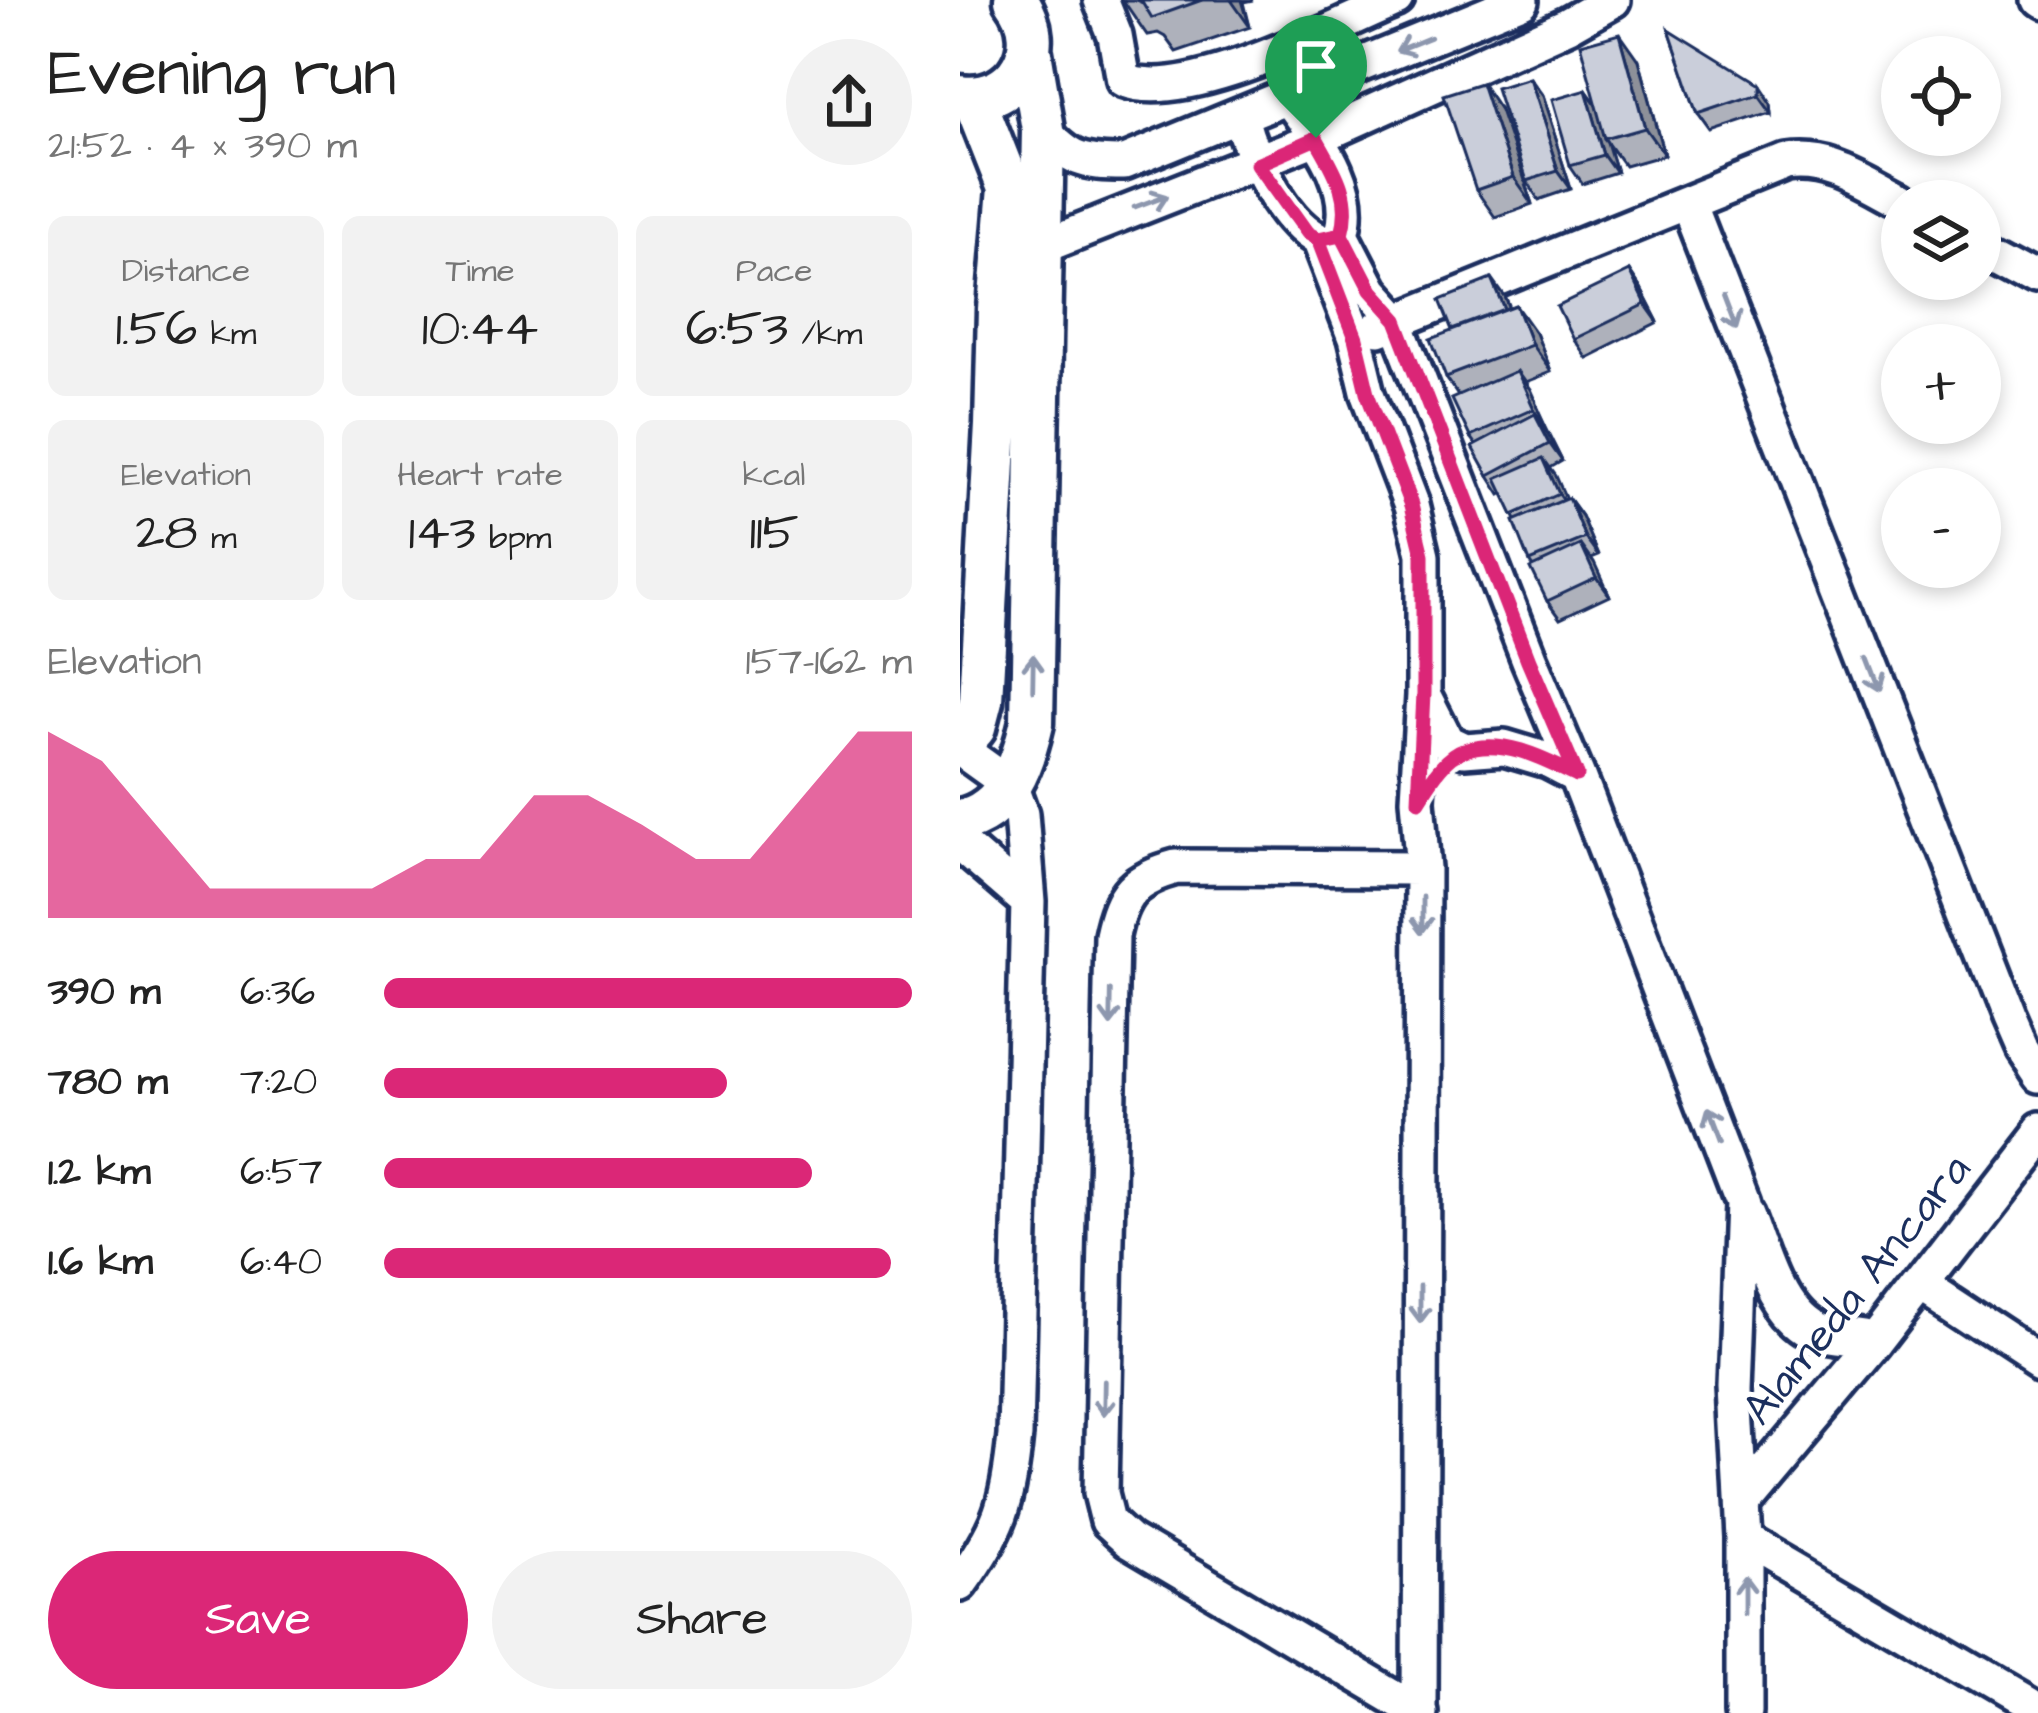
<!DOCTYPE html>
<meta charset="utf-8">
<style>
body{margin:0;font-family:"Architects Daughter",sans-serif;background:#f2f2f2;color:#222;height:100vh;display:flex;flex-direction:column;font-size:45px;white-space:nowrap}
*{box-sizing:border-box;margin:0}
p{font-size:39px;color:#767676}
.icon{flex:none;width:66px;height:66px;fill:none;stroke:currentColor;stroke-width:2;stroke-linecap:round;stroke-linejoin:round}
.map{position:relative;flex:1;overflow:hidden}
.details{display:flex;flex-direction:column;background:#fff;width:960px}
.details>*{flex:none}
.buttons{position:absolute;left:921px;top:36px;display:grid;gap:24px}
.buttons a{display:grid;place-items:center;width:120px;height:120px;border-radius:50%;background:#fff;box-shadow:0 6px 18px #0003;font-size:60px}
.pin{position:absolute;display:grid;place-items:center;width:102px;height:102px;color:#fff;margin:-123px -51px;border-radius:50% 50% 50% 0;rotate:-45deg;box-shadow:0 0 12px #0007}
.pin .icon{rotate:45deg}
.round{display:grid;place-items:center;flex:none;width:126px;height:126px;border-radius:63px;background:#f2f2f2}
.headline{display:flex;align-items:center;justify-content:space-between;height:204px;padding:0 48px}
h1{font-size:66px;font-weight:600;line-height:90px}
.stats{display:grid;grid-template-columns:repeat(3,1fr);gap:18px;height:204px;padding:12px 48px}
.stats div{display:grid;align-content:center;border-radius:18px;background:#f2f2f2;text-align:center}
.stats b{font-size:51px;font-weight:600}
.stats small{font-size:33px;font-weight:400}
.stats p{font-size:33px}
.chart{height:336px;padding:24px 48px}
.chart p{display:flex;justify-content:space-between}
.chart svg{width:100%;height:216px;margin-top:12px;fill:#db2777;opacity:.7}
.cta{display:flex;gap:24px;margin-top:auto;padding:24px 48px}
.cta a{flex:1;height:138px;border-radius:72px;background:#db2777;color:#fff;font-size:48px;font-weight:600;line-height:138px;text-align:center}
.cta a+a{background:#f2f2f2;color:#222}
ul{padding:0 48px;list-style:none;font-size:39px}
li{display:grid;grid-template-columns:192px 144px 1fr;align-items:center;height:90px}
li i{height:30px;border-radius:15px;background:#db2777}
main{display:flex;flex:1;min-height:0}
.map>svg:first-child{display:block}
</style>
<main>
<section class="details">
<div class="headline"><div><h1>Evening run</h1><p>21:52 · 4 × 390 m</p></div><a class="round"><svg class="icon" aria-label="share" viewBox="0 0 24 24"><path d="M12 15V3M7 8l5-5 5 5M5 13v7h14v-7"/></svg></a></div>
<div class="stats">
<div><p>Distance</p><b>1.56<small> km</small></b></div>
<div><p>Time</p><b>10:44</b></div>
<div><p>Pace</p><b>6:53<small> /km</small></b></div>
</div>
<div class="stats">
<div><p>Elevation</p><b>28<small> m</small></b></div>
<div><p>Heart rate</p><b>143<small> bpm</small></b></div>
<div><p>kcal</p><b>115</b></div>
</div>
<div class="chart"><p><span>Elevation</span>157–162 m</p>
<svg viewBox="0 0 160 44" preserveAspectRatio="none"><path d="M0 44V6L10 12L20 25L30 38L40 38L50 38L60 38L70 32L80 32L90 19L100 19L110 25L120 32L130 32L140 19L150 6L160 6V44z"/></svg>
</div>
<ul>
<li><b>390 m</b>6:36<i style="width:100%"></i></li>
<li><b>780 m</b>7:20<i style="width:65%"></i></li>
<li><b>1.2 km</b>6:57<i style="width:81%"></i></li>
<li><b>1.6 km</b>6:40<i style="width:96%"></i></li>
</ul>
<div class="cta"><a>Save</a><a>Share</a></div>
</section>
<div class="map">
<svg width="1078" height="1713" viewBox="0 0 1078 1713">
<rect width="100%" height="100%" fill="#fff"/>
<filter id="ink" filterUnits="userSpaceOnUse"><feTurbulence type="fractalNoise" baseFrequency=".00833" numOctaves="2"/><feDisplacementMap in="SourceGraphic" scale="24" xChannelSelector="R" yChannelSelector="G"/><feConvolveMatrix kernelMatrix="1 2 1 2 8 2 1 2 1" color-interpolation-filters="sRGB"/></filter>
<g filter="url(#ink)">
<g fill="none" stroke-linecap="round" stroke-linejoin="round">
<defs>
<path id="minor" d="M141,0L155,35L163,80C228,105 372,27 437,0
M1075,0L1078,2
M328,97C356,138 396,183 381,235L410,291L436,320L569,661L617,775L782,1204L775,1389L783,1538V1713
M281,117C291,156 320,221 357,240L395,339L408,393L451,505L463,555V695L457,800L463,868L460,1712
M83,129C110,160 124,163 164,163L562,0
M728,203L1048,1021L1061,1051L1078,1077
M1020,244L1078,275
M63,246H82L356,138L608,25L652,0
M418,328L826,163C871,157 903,181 942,201
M463,695L487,742L504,750L544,747L588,760L617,775
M0,749L50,785L61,815L68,902L55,1435C48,1505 41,1526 0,1584
M0,843L68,902
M786,1213C802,1252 815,1316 858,1333C877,1340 895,1336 914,1343
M961,1282L1078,1359
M781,1501L914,1343L1078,1131
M783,1538L1078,1711
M461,1713L169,1540L148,1521L141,1493L152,935C161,892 173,879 216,867L463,868"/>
<path id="major" d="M0,97C57,105 90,45 56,0
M0,744L14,728L21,701L36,424L39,309L49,188L14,99
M0,821C47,812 63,762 72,722L83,129L70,53"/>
</defs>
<use href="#minor" stroke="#1b2f5e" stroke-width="42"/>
<use href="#major" stroke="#1b2f5e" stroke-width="51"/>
<use href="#minor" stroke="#fff" stroke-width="33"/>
<use href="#major" stroke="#fff" stroke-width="42"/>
</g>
<path fill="#aeb1bb" stroke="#1b2f5e" stroke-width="3" d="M163,0H294L284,2L290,27L216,52L205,37L198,33L187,35Z
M709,29L810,102L811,112L751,132L738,114Z
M678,60L704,155L665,166L649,144L658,173L623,184L610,165L626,90L636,104Z
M581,96L611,189L579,200L566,181Z
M540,110L572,204L535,217L516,190Z
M669,271L681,289L698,322L626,358L613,339Z
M545,297L550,308L575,333L590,372L564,382L603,461L591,468L607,499L609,498L622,516L639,556L631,559L649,596L600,619L587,601L574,567L570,561L556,520L543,493L540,495L528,476L516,445L510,437L499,396L486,377L493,329Z"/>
<path fill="#8d9099" stroke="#1b2f5e" stroke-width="3" d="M271,0H282L290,27Z
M659,33L678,60L704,155L685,128Z
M568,78L581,96L611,189L598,171Z
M522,83L540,110L572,204L553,177Z
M798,84L810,102L811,112L798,94Z
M626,90L639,108L646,139L649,143L658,173L645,155Z
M669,271L681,289L698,322L685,304Z
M532,279L545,297L558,331L546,312Z
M556,306L575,333L590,372L571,345Z
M556,371L569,389L586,427L573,409Z
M575,414L588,432L603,461L590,443Z
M584,458L597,476L613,513L600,494Z
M609,498L622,516L639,556L626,538Z
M621,545L634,563L649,596L636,578Z"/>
<path fill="#caceda" stroke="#1b2f5e" stroke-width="3" d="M176,0H242L192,18L183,3Z
M709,29L798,84V94L738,114Z
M659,33L685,128L646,139L620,44Z
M568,78L598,171L566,181L536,88Z
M522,83L553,177L516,190L484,95Z
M626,90L645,155L610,165L591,100Z
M669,271L685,304L613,339L597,306Z
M532,279L545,310L493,329L481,299Z
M556,306L571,345L486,377L471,338Z
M556,371L573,409L510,437L492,399Z
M575,414L590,443L528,476L512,447Z
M584,458L600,494L553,515L536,479Z
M609,498L626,538L570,561L554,521Z
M621,545L636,578L587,601L571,568Z"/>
<defs><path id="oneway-shaft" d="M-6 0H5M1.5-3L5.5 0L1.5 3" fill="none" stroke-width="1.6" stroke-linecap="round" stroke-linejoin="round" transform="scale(3)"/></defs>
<g stroke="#8d97ae">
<use href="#oneway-shaft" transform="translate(454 45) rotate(158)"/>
<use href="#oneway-shaft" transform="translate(191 202) rotate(-20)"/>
<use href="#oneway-shaft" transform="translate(770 312) rotate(69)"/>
<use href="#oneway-shaft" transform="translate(73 672) rotate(-89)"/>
<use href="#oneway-shaft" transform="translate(913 675) rotate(69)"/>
<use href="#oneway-shaft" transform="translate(463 915) rotate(90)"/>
<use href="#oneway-shaft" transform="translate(151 1008) rotate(91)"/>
<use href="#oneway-shaft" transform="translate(753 1128) rotate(-111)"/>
<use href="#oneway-shaft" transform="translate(460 1305) rotate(90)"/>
<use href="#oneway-shaft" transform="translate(143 1398) rotate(91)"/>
<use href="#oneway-shaft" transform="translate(784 1596) rotate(-90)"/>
</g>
</g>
<g fill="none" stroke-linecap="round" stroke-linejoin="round" filter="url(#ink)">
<defs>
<path id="route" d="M356,138C375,171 392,197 381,235L357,240L395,339L408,393L451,505L463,555V694L458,800C469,783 483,757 504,750C541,736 585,759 617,775L568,661L436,320L410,291L381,235L357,240L346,234L296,164L356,138"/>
</defs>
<use href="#route" stroke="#fff" stroke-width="24"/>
<use href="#route" stroke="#db2777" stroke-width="15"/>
</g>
<g text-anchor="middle" stroke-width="10" stroke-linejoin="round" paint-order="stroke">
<g font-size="45" fill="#1b2f5e" stroke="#fff">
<text transform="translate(895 1288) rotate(-51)" y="16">Alameda Ancara</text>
</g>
</g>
</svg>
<div class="buttons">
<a><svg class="icon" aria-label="locate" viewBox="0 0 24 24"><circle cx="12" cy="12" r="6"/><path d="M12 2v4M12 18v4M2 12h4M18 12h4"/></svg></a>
<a><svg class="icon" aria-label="layers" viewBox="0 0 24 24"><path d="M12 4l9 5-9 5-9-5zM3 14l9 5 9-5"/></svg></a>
<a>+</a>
<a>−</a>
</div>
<div class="pin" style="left:356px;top:138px;background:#1e9e55"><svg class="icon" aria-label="arrive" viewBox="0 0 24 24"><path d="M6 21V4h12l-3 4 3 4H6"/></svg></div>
</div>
</main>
